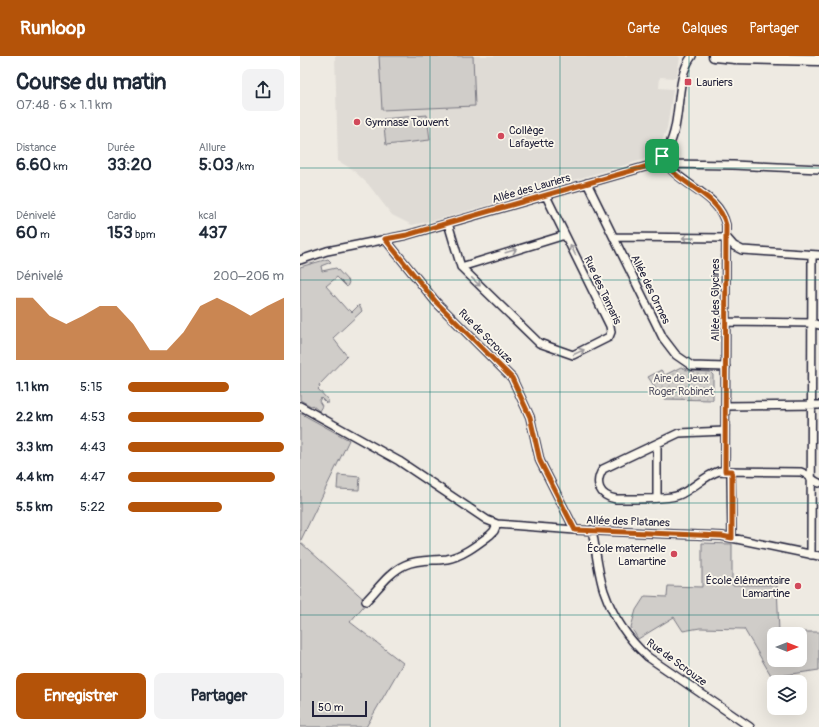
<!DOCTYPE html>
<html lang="fr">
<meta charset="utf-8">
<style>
body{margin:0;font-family:Pangolin,sans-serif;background:#f2f2f3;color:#1f2937;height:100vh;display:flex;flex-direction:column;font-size:15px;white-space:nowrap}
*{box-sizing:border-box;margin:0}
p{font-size:13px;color:#747a83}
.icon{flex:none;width:22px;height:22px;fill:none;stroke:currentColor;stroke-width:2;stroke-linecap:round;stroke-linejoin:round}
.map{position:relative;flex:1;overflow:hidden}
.panel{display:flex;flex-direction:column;background:#fff;width:300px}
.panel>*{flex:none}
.needle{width:26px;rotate:90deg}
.buttons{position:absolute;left:467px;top:571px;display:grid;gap:8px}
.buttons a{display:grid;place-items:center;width:40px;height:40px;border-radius:8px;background:#fff;box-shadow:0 4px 16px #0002;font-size:20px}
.scale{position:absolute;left:12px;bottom:10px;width:55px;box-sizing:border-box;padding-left:4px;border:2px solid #22223b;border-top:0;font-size:11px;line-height:14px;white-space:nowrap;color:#22223b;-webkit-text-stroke:3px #fbf7ec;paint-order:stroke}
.pin{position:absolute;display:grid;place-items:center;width:34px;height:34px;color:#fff;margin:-17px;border-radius:8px;box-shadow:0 2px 6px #0006}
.round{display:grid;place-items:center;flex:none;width:42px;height:42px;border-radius:8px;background:#f2f2f3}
.head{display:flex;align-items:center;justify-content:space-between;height:68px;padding:0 16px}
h1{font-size:22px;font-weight:700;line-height:30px}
.stats{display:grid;grid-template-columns:repeat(3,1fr);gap:6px;height:68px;padding:4px 16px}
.stats div{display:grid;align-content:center}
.stats b{font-size:17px;font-weight:700}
.stats small{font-size:11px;font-weight:400}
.stats p{font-size:11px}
.chart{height:112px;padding:8px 16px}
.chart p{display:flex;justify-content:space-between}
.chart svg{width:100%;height:72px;margin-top:4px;fill:#b45309;opacity:.7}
.primary-button{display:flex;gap:8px;margin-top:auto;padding:8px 16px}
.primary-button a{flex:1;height:46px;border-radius:8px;background:#b45309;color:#fff;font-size:16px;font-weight:700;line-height:46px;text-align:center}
.primary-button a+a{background:#f2f2f3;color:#1f2937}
ul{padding:0 16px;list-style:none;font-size:13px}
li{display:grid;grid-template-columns:64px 48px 1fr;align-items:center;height:30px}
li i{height:10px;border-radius:5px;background:#b45309}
header{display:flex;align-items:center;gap:24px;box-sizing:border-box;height:56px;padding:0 20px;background:#b45309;color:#fff}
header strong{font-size:19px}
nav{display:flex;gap:22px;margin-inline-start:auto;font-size:14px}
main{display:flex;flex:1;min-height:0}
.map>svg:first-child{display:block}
</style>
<header>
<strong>Runloop</strong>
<nav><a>Carte</a><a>Calques</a><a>Partager</a></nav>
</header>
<main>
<section class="panel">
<div class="head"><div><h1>Course du matin</h1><p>07:48 · 6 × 1.1 km</p></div><a class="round"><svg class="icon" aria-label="share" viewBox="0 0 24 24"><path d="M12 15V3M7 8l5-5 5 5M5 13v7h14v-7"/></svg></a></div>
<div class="stats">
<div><p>Distance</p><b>6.60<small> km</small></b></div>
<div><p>Durée</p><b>33:20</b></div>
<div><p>Allure</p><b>5:03<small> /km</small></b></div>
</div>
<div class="stats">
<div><p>Dénivelé</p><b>60<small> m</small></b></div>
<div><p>Cardio</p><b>153<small> bpm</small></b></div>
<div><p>kcal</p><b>437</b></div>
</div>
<div class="chart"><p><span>Dénivelé</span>200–206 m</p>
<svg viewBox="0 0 160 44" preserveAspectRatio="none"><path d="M0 44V6L10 6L20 17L30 22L40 17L50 11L60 11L70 22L80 38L90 38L100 27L110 11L120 6L130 11L140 17L150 11L160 6V44z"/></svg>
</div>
<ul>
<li><b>1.1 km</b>5:15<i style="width:65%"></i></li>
<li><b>2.2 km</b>4:53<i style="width:87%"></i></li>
<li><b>3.3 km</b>4:43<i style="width:100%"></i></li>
<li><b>4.4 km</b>4:47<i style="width:94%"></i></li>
<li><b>5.5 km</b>5:22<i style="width:60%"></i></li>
</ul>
<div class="primary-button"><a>Enregistrer</a><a>Partager</a></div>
</section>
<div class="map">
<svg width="519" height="671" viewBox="0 0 519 671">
<defs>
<pattern id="park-dots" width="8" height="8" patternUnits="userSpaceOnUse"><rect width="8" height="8" fill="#d0cdc9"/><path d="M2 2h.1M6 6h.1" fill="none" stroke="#b2b0ae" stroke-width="1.8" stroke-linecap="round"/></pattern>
</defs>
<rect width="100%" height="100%" fill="#eeeae2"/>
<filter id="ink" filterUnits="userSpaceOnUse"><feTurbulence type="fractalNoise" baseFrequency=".025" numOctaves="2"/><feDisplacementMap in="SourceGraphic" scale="8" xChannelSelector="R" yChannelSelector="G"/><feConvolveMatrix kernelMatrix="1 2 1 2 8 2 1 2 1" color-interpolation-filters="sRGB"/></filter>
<g filter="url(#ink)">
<path fill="#dfdbd5" d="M35,0H378L380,2L376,22L360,21L359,32L373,33L367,72L361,87L354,95L345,98L348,101L342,104L140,163L112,169L92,159L68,128L52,113L38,105Z"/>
<path fill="#d0cdc9" stroke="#797882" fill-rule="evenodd" d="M79,0H173L175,50L82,54Z
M127,59L130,84L86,89L83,63Z
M28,203L31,206L21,210L22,215L36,212L49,226L47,231L37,221L26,230L48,255L49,253L52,256L59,249L62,255L33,282L47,300L19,329L20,331L18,333L28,344V347H26L21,342L19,345L22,350L19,355L12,349L11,350L0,344V211Z
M0,357L49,384L0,486L67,546L50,566L103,607L66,671H0Z
M38,419L60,421L59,434L37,433Z
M402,487L432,488V529H477L479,576H519V614L472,621L444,573L400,572L383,575L374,561L338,583L331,571L336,554L345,540L367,541L368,530L402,531ZM474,578H500V604H474Z"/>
<path fill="url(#park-dots)" stroke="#797882" d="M381,311L390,315L410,316L413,319V344L363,343L348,321L361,314L365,319Z"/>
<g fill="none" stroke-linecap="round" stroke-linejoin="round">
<defs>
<path id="street" d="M363,100C366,106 369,112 374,116C392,133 420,142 426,169L425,415
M368,108L433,109L519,113
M287,127L363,282L376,299L392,310L426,311
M148,167L161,211L239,287L273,299L309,281L311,276L310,270L246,140
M314,181L427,182L434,190L442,194L519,199
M85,183L136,246L212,322L230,361L240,405L275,474
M0,204L27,195L107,179L348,110C353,107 360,103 363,99C385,73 372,26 392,0
M161,211L265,179
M426,266L512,267L519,269
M0,350L99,405L187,464L197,468L275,474L422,480L519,500
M425,350L519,349
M425,375L379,377L303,413C294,427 299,440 316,443C330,443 367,444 379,439C393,433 404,420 419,415L501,416C511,419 511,424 519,427
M357,388V441
M431,415L432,482
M292,474C296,494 298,517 304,535C313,561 328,583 348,601L450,671
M511,499L512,199
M66,545C78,533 89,516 105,509C118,503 133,505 147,503C163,500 178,488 190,479L194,475L197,468"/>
<path id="secondary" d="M414,0L435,2L519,4"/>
</defs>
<use href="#street" stroke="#22223b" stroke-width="10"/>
<use href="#secondary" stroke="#22223b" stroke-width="13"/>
<use href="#street" stroke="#fbf7ec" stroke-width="7"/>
<use href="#secondary" stroke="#fbf7ec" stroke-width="10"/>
</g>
<defs><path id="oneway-shaft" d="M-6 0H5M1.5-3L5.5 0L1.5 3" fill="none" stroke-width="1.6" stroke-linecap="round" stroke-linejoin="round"/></defs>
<g stroke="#99979c">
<use href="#oneway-shaft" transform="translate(388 182) rotate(-179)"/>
<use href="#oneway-shaft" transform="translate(273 194) rotate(-116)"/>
<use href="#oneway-shaft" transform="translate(211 195) rotate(-17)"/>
<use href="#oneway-shaft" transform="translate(176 226) rotate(44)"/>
<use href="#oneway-shaft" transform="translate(279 296) rotate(-25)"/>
</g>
</g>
<g fill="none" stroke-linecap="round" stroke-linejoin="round" filter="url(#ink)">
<defs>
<path id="route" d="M362,100C366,105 369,112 373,116C392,133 420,143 426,169L425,415H432V482L422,480L275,474L240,405L230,361L212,322L136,246L85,183L107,179L148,167L348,110Z"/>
</defs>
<use href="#route" stroke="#fff" stroke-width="8"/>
<use href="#route" stroke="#b45309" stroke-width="5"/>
</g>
<path fill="none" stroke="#0f766e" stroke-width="1" stroke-opacity="0.55" d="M130,0V671M260,0V671M389,0V671M0,112H519M0,224H519M0,336H519M0,447H519M0,559H519"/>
<g fill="#d1495b" stroke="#fbf7ec" stroke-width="1.5">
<rect x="384" y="22" width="8" height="8" rx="2"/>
<circle cx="57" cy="66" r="4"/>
<circle cx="201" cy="80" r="4"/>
<circle cx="374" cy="498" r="4"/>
<circle cx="498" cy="530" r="4"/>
</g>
<g text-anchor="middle" stroke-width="3.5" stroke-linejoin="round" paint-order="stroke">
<g font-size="11" fill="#22223b" stroke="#fbf7ec" text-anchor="start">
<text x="396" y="30">Lauriers</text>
<text x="65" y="70">Gymnase Touvent</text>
<text x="209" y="78">Collège<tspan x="209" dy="13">Lafayette</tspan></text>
<text x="366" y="496" text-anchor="end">École maternelle<tspan x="366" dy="13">Lamartine</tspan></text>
<text x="490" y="528" text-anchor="end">École élémentaire<tspan x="490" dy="13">Lamartine</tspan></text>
</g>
<g font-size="11" fill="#22223b" stroke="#fbf7ec">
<text transform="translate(231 132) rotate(-16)" y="4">Allée des Lauriers</text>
<text transform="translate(351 233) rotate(64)" y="4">Allée des Ormes</text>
<text transform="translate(303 234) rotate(65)" y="4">Rue des Tamaris</text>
<text transform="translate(415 244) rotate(-90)" y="4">Allée des Glycines</text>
<text transform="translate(186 280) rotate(45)" y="4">Rue de Scrouze</text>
<text transform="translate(328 465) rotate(2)" y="4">Allée des Platanes</text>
<text transform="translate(377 606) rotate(36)" y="4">Rue de Scrouze</text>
</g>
<g font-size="11" fill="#565566" stroke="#fbf7ec">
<text x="381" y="326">Aire de Jeux<tspan x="381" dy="13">Roger Robinet</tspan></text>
</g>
</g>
</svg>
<div class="buttons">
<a><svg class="needle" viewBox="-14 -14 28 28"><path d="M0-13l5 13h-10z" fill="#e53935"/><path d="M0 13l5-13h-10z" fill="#747a83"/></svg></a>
<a><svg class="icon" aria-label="layers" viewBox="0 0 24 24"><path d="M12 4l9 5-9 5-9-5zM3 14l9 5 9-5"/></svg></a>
</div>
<div class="scale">50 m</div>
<div class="pin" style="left:362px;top:100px;background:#1e9e55"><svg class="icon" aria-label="arrive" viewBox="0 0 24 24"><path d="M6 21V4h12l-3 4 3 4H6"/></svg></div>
</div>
</main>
